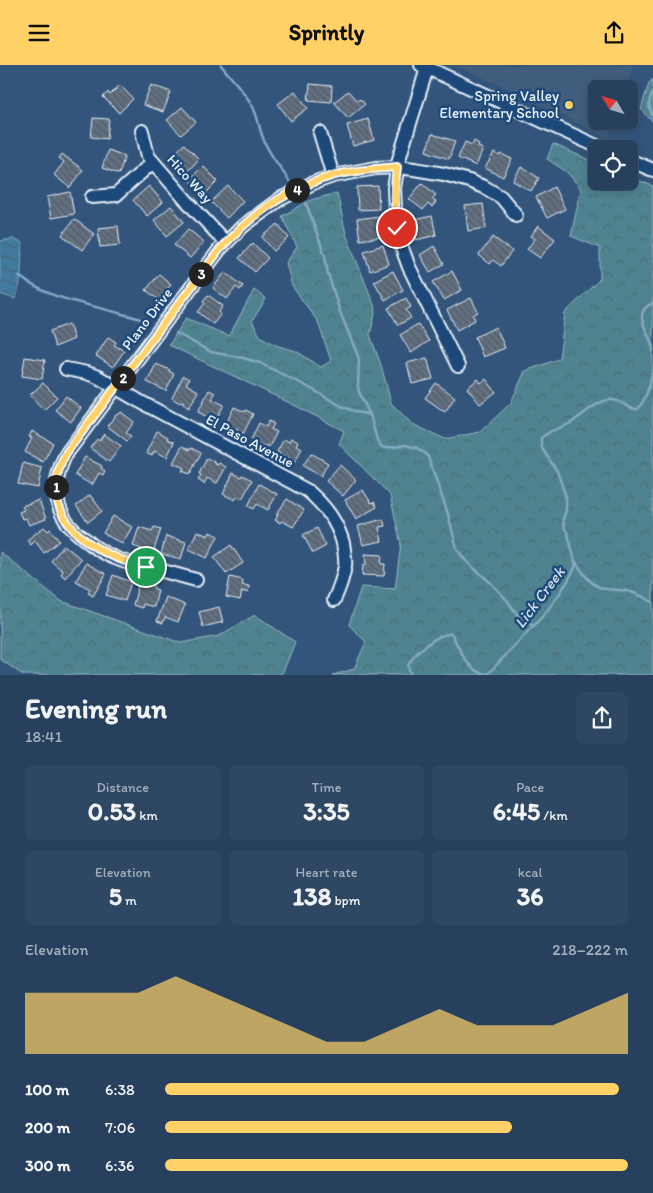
<!DOCTYPE html>
<meta charset="utf-8">
<style>
body{margin:0;font-family:Itim,sans-serif;background:#2e4763;color:#f1f3f6;height:100vh;display:flex;flex-direction:column;font-size:19px;white-space:nowrap}
*{box-sizing:border-box;margin:0}
p{font-size:16px;color:#a4afbc}
.icon{flex:none;width:28px;height:28px;fill:none;stroke:currentColor;stroke-width:2;stroke-linecap:round;stroke-linejoin:round}
.map{position:relative;height:610px;overflow:hidden}
.sheet{display:flex;flex-direction:column;background:#26405d;flex:1}
.sheet>*{flex:none}
.needle{width:32px;rotate:308deg}
.controls{position:absolute;left:588px;top:15px;display:grid;gap:10px}
.controls a{display:grid;place-items:center;width:50px;height:50px;border-radius:8px;background:#26405d;box-shadow:0 2px 8px #0003,0 0 0 1px #425972;font-size:25px}
.pin{position:absolute;display:grid;place-items:center;width:42px;height:42px;color:#fff;margin:-21px;border:2px solid #fff;border-radius:50%;box-shadow:0 1px 5px #0007}
.km{position:absolute;width:25px;height:25px;margin:-12px;border-radius:50%;background:#222;color:#fff;font-size:14px;line-height:25px;text-align:center}
.round{display:grid;place-items:center;flex:none;width:52px;height:52px;border-radius:8px;background:#2e4763}
.headline{display:flex;align-items:center;justify-content:space-between;height:85px;padding:0 25px}
h1{font-size:28px;font-weight:700;line-height:38px}
.figures{display:grid;grid-template-columns:repeat(3,1fr);gap:8px;height:85px;padding:5px 25px}
.figures div{display:grid;align-content:center;border-radius:8px;background:#2e4763;text-align:center}
.figures b{font-size:25px;font-weight:700}
.figures small{font-size:14px;font-weight:400}
.figures p{font-size:14px}
.chart{height:140px;padding:10px 25px}
.chart p{display:flex;justify-content:space-between}
.chart svg{width:100%;height:90px;margin-top:5px;fill:#ffd166;opacity:.7}
ul{padding:0 25px;list-style:none;font-size:16px}
li{display:grid;grid-template-columns:80px 60px 1fr;align-items:center;height:38px}
li i{height:12px;border-radius:6px;background:#ffd166}
header{display:flex;justify-content:space-between;align-items:center;height:65px;padding:0 25px;background:#ffd166;color:#111;font-size:22px;font-weight:700}
.map>svg:first-child{display:block}
</style>
<header><svg class="icon" aria-label="menu" viewBox="0 0 24 24"><path d="M4 6h16M4 12h16M4 18h16"/></svg>Sprintly<svg class="icon" aria-label="share" viewBox="0 0 24 24"><path d="M12 15V3M7 8l5-5 5 5M5 13v7h14v-7"/></svg></header>
<div class="map">
<svg width="653" height="611" viewBox="0 0 653 611">
<defs>
<pattern id="forest-crowns" width="20" height="18" patternUnits="userSpaceOnUse" patternTransform="scale(1.25)"><rect width="20" height="18" fill="#50838f"/><path d="M2 6a3 3 0 1 1 6 0M12 15a3 3 0 1 1 6 0" fill="none" stroke="#4c6b73"/></pattern>
<pattern id="wetland-marsh" width="20" height="14" patternUnits="userSpaceOnUse" patternTransform="scale(1.25)"><rect width="20" height="14" fill="#50838f"/><path d="M1 5h8M5 5V1M11 12h8M15 12V8" fill="none" stroke="#4c6b73"/></pattern>
<pattern id="water-waves" width="16" height="10" patternUnits="userSpaceOnUse" patternTransform="scale(1.25)"><rect width="16" height="10" fill="#437a9f"/><path d="M0 5q4-4 8 0t8 0" fill="none" stroke="#446479"/></pattern>
<pattern id="building-back-hatch" width="6" height="6" patternUnits="userSpaceOnUse" patternTransform="scale(1.25)"><rect width="6" height="6" fill="#627081"/><path d="M-1 5l2 2M0 0l6 6M5-1l2 2" fill="none" stroke="#535a63"/></pattern>
</defs>
<rect width="100%" height="100%" fill="#33557c"/>
<filter id="ink" filterUnits="userSpaceOnUse"><feTurbulence type="fractalNoise" baseFrequency=".02" numOctaves="2"/><feDisplacementMap in="SourceGraphic" scale="10" xChannelSelector="R" yChannelSelector="G"/><feConvolveMatrix kernelMatrix="1 2 1 2 8 2 1 2 1" color-interpolation-filters="sRGB"/></filter>
<g filter="url(#ink)">
<path fill="#415d7e" d="M454,0H633L625,24H596V56H615L609,74L509,24Z"/>
<path fill="url(#forest-crowns)" stroke="#9cbac4" d="M553,79L596,98V116H629V112L653,121V610H333L354,604L366,577L349,560L361,522L395,524L401,479L390,430L339,379L344,366L298,342L169,280L186,253L229,271L254,225L266,234L252,256L260,271L275,280L296,286L321,302L331,296L318,257L292,221L286,198L297,182L282,151L311,135L337,128L346,169L376,245L370,270L381,300L391,338L412,359L445,374L480,367L511,338L525,306L559,294L565,248L600,214V183L571,171L581,124L567,107L547,94Z
M0,487L61,536L181,578L219,571L255,550L295,577L283,607L279,610H23L0,594Z"/>
<path fill="url(#wetland-marsh)" stroke="#9cbac4" d="M653,14V56L650,54L641,44L649,18Z"/>
<path fill="url(#water-waves)" stroke="#85aac3" d="M13,174L22,178C21,196 23,218 15,234L0,229V176Z"/>
<g fill="none" stroke-linecap="round" stroke-linejoin="round">
<path stroke="#85aac3" stroke-width="2.5" d="M221,0C231,13 244,26 252,40C259,53 258,61 263,73C268,89 281,102 289,116
M653,27C648,36 648,42 653,52
M306,138L325,191L328,209L340,247L358,291L359,295L358,321L359,327L370,350L377,375L381,381L384,383L394,382L405,380L417,383L426,389L428,392L448,449L457,484L466,496L492,519L507,535L522,556L527,559L535,560C551,542 565,523 576,501L568,469L564,462L563,454L566,445V432L557,406L543,385L541,381V373C552,363 557,365 569,359C580,353 599,333 613,335C623,336 628,345 638,344C647,333 650,318 653,305
M19,211C49,235 86,238 122,249C131,251 140,253 148,257
M653,238C628,249 653,269 653,286
M176,268L211,287L243,293L260,298L308,322L341,341L357,347L370,350
M575,496C584,509 591,522 607,524C614,525 621,525 627,526C637,528 645,533 653,537
M411,611L408,601C413,589 438,567 452,569C459,583 468,609 488,609L534,560"/>
</g>
<path fill="url(#building-back-hatch)" stroke="#e8f1f8" d="M310,19L332,21L331,37L308,35Z
M120,20L133,34L119,48L103,32L108,27L110,30Z
M151,20L171,27L163,47L143,40Z
M295,26L308,43L291,56L278,39Z
M348,26L357,36L360,34L365,39L348,53L334,37Z
M182,42L196,57L181,70L167,55Z
M93,53L109,54L107,74L91,72Z
M368,54L374,75L353,81L347,60Z
M432,69L455,76L449,94L426,86Z
M474,76L479,79L478,82L483,84L476,101L458,93L465,77L472,80Z
M184,79L199,94L186,108L171,93Z
M108,85L125,91L119,109L102,103Z
M494,88L500,91L501,89L512,94L503,112L485,103Z
M62,89L83,105L70,123L54,110L64,97L59,93Z
M203,101L218,116L204,130L189,115Z
M521,102L539,113L531,126L513,116Z
M422,118L436,130L432,134L436,137L432,142L428,139L423,145L409,134Z
M149,121L163,137L147,151L133,135Z
M228,121L243,136L227,153L211,137Z
M378,121L379,144L358,145L357,122Z
M554,122L565,144L547,153L536,132Z
M70,127L74,149L51,153L47,132Z
M483,139L486,163L468,166L465,141Z
M171,141L184,157L167,171L154,155Z
M379,151L381,172L360,175L357,154Z
M432,151L436,170L416,175L413,162L415,161L414,155Z
M74,154L94,169L82,185L62,170Z
M278,159L289,173L274,186L262,172Z
M118,161L120,180L100,182L98,163Z
M538,161L555,174L540,193L527,184L535,174L531,171Z
M188,164L204,177L190,193L174,180Z
M493,172L512,186L501,201L493,195L490,199L479,190Z
M253,178L268,193L255,207L239,193Z
M383,180L389,199L370,206L364,186Z
M434,181L444,199L430,207L420,190Z
M393,206L403,225L385,235L374,216Z
M452,206L462,225L444,235L433,217Z
M225,207L243,221L240,225L236,222L227,234L213,223Z
M159,209L171,219L159,235L146,225Z
M208,230L223,241L219,247L221,249L213,259L198,247L205,238L203,236Z
M406,233L411,242L406,245L411,253L398,260L388,243Z
M471,233L478,247L473,250L475,255L457,265L447,245Z
M69,259L74,274L55,282L50,266Z
M418,259L429,276L411,288L400,270Z
M496,262L505,283L483,292L475,272Z
M108,272L116,277L114,280L124,286L113,302L96,291Z
M25,292L45,295L42,314L22,311Z
M427,293L433,314L412,319L407,298Z
M156,299L170,305L169,306L174,309L166,326L147,317Z
M183,311L189,314L186,319L198,326L189,343L183,339L184,337L181,336L180,338L172,333Z
M478,314L481,318L486,314L496,327L480,339L467,323Z
M43,318L57,332L44,345L30,330Z
M436,318L455,332L445,347L425,333Z
M209,325L215,328L212,334L224,340L215,356L198,347Z
M66,331L81,343L71,357L55,345Z
M234,342L245,347L246,345L253,349L243,369L237,367L238,365L226,359Z
M121,347L134,357L126,368L131,371L127,376L107,361L117,349L118,350Z
M269,356L274,359L271,364L277,367L269,382L266,380L265,382L251,375L259,358L266,362Z
M32,366L53,378L43,397L25,387L32,373L29,372Z
M157,366L168,372L167,374L174,377L167,392L154,386L152,391L146,388Z
M104,369L121,381L109,397L90,383L97,374L99,376Z
M291,373L298,377L296,380L302,383L295,397L277,387L284,374L289,377Z
M182,381L190,385L191,383L201,388L190,409L182,406L184,403L173,398Z
M311,388L328,398L321,411L303,401Z
M85,392L102,401L101,403L105,406L103,410L99,408L92,420L75,410Z
M207,393L216,398L215,399L218,400L219,398L226,402L217,418L207,413L204,419L198,415L201,410L199,409Z
M23,398L42,403L38,423L18,419Z
M340,400L356,415L343,431L326,416Z
M233,408L241,412L242,410L252,415L242,434L237,432L235,435L223,429Z
M259,419L277,429L268,445L257,439L254,444L248,441Z
M363,425L371,438L374,437L377,442L356,454L345,435Z
M90,430L102,446L88,457L76,441Z
M287,434L304,445L293,462L282,456L280,458L275,455L278,451L276,450Z
M39,435L46,454L29,460L26,453L22,454L19,447L24,445L22,441Z
M113,451L132,462L122,479L103,468Z
M383,454L385,461L379,462L382,476L363,480L358,461Z
M44,462L48,466L50,464L59,476L44,488L35,476L31,480L27,475Z
M139,462L152,466L154,462L161,464L153,488L133,481Z
M317,463L326,481L313,488L303,470Z
M197,466L208,471L210,467L218,471L207,493L189,484Z
M166,471L186,477L181,494L161,489Z
M64,480L81,494L65,513L61,509L63,506L51,496Z
M231,480L243,498L226,509L214,492Z
M365,489L382,490L381,499H385L384,511L362,510L363,500H366Z
M86,498L106,509L93,531L88,528L90,524L76,516Z
M113,510L131,517L125,536L106,530Z
M230,512L243,515L242,520L249,521L248,528L242,526L240,535L226,532Z
M139,517L154,521L153,523L158,525L154,542L143,539L142,543L133,540Z
M166,532L185,540L178,557L165,552L163,558L157,556Z
M219,542L223,557L203,562L199,547Z"/>
<g fill="none" stroke-linecap="round" stroke-linejoin="round">
<defs>
<path id="minor" d="M421,0L603,84
M428,0L399,94L394,123L395,144L397,163L402,183L409,202L458,301
M142,66L148,91L185,134L226,178
M320,68L333,111
M629,95L653,105
M92,132L116,130L153,97
M66,304L87,308L98,312L139,336L308,426C325,441 337,456 343,478C344,485 346,494 345,501C343,513 339,524 334,535
M196,515C185,512 174,509 163,506C147,502 131,500 115,493C105,489 95,483 86,475C80,471 74,466 69,460C52,439 54,411 66,389L220,184L243,161L280,134L313,118L333,111L376,103L397,102L414,104L444,109L469,116L486,123L501,132L516,150"/>
</defs>
<use href="#minor" stroke="#e8f1f8" stroke-width="16"/>
<use href="#minor" stroke="#1f4a7a" stroke-width="12"/>
</g>
</g>
<g fill="none" stroke-linecap="round" stroke-linejoin="round" filter="url(#ink)">
<defs>
<path id="route" d="M146,502C92,490 32,451 66,388L220,184C228,176 236,167 244,160C269,138 300,120 332,111C353,105 376,104 397,102C394,123 394,142 397,163"/>
</defs>
<use href="#route" stroke="#fff" stroke-width="10"/>
<use href="#route" stroke="#ffd166" stroke-width="6"/>
</g>
<circle fill="#ffd166" stroke="#1f4a7a" stroke-width="2" cx="569" cy="40" r="5"/>
<g text-anchor="middle" stroke-width="5" stroke-linejoin="round" paint-order="stroke">
<g font-size="15" fill="#e8f1f8" stroke="#1f4a7a" text-anchor="end">
<text x="559" y="36">Spring Valley<tspan x="559" dy="17">Elementary School</tspan></text>
</g>
<g font-size="15" fill="#e8f1f8" stroke="#1f4a7a">
<text transform="translate(190 114) rotate(48)" y="5">Hico Way</text>
<text transform="translate(147 254) rotate(-53)" y="5">Plano Drive</text>
<text transform="translate(250 376) rotate(28)" y="5">El Paso Avenue</text>
</g>
<g font-size="16" font-style="italic" fill="#cfdfeb" stroke="#1f4a7a">
<text transform="translate(539 532) rotate(-53)" y="6">Lick Creek</text>
</g>
</g>
</svg>
<div class="controls">
<a><svg class="needle" viewBox="-14 -14 28 28"><path d="M0-13l5 13h-10z" fill="#e53935"/><path d="M0 13l5-13h-10z" fill="#a4afbc"/></svg></a>
<a><svg class="icon" aria-label="locate" viewBox="0 0 24 24"><circle cx="12" cy="12" r="6"/><path d="M12 2v4M12 18v4M2 12h4M18 12h4"/></svg></a>
</div>
<div class="pin" style="left:146px;top:502px;background:#1e9e55"><svg class="icon" aria-label="arrive" viewBox="0 0 24 24"><path d="M6 21V4h12l-3 4 3 4H6"/></svg></div>
<div class="pin" style="left:397px;top:163px;background:#d93025"><svg class="icon" aria-label="check" viewBox="0 0 24 24"><path d="M5 12l5 5 9-10"/></svg></div>
<b class="km" style="left:56px;top:422px">1</b>
<b class="km" style="left:123px;top:313px">2</b>
<b class="km" style="left:201px;top:209px">3</b>
<b class="km" style="left:297px;top:125px">4</b>
</div>
<section class="sheet">
<div class="headline"><div><h1>Evening run</h1><p>18:41</p></div><a class="round"><svg class="icon" aria-label="share" viewBox="0 0 24 24"><path d="M12 15V3M7 8l5-5 5 5M5 13v7h14v-7"/></svg></a></div>
<div class="figures">
<div><p>Distance</p><b>0.53<small> km</small></b></div>
<div><p>Time</p><b>3:35</b></div>
<div><p>Pace</p><b>6:45<small> /km</small></b></div>
</div>
<div class="figures">
<div><p>Elevation</p><b>5<small> m</small></b></div>
<div><p>Heart rate</p><b>138<small> bpm</small></b></div>
<div><p>kcal</p><b>36</b></div>
</div>
<div class="chart"><p><span>Elevation</span>218–222 m</p>
<svg viewBox="0 0 160 44" preserveAspectRatio="none"><path d="M0 44V14L10 14L20 14L30 14L40 6L50 14L60 22L70 30L80 38L90 38L100 30L110 22L120 30L130 30L140 30L150 22L160 14V44z"/></svg>
</div>
<ul>
<li><b>100 m</b>6:38<i style="width:98%"></i></li>
<li><b>200 m</b>7:06<i style="width:75%"></i></li>
<li><b>300 m</b>6:36<i style="width:100%"></i></li>
</ul>
</section>
